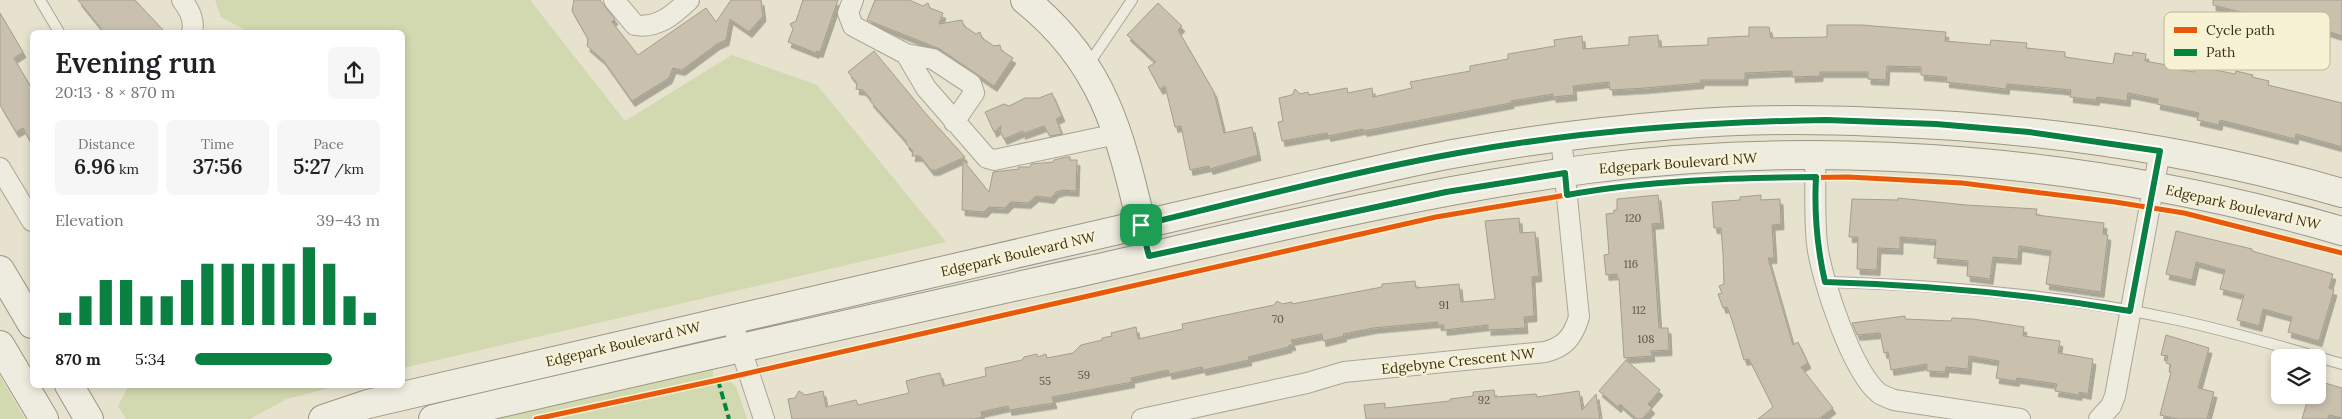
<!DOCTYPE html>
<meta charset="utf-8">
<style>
body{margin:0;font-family:Lora,serif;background:#f6f6f6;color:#202124;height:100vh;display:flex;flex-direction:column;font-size:19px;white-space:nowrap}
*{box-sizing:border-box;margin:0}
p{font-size:16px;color:#757577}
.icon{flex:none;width:28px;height:28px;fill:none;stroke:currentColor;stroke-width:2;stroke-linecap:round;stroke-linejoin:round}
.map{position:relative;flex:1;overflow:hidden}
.side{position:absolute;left:30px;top:30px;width:375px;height:358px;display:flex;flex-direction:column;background:#fff;border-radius:8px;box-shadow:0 2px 8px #0003}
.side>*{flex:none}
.controls{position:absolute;left:2271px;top:349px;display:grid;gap:10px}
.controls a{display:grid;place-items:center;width:55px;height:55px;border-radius:8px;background:#fff;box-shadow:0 2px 8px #0003;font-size:25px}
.pin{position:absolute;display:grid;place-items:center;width:42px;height:42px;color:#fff;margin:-21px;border-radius:10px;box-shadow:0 2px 8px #0006}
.round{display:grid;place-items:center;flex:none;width:52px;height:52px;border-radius:8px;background:#f6f6f6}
.head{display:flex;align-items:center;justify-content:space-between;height:85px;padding:0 25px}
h1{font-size:28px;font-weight:600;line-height:38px}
.stats{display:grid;grid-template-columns:repeat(3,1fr);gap:8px;height:85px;padding:5px 25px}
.stats div{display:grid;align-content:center;border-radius:8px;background:#f6f6f6;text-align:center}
.stats b{font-size:21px;font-weight:600}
.stats small{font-size:14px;font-weight:400}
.stats p{font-size:14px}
.chart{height:140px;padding:10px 25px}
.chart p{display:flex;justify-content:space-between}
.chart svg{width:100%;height:90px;margin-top:5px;stroke:#0b8043;stroke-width:6}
ul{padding:0 25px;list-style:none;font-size:16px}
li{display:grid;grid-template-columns:80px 60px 1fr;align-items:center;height:38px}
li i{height:12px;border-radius:6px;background:#0b8043}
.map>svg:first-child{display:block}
</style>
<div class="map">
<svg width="2342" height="419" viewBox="0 0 2342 419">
<defs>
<filter id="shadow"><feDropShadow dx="3" dy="5.5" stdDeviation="0" flood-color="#0004"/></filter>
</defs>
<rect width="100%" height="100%" fill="#e6e2ce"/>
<path fill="#d2d8af" d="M215,0H530L625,121L732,55L817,85L946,242L403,368L402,32H249L221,17Z
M707,369L713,370V376L721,386L726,381H730L736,387L747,419H480Z
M0,376L25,419H0Z
M129,385H341L287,399L250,419H126L118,406Z"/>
<path fill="#cac0ae" stroke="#a69d8d" filter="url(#shadow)" d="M78,0H135L165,32H104Z
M574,0H600L615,19L612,22L638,55L706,8L716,22L731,0H761L763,16L749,32L730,19L726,40L717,44L682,70L673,68L669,78L632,101L603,60L587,46L588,39L572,11Z
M803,0H838L820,52L817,51L816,53L788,42L793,29L790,24L796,21Z
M875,0H909L923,6L928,3L930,8L943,13L939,24L962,20L964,26L976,34L980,32L982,38L994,46L1000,45L1001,50L1013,58L994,86L940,49L867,20Z
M2213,0H2342V36L2303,23L2302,28L2213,5Z
M1158,3L1182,26L1178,30L1214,92L1224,133L1252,127L1258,155L1210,169L1209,166L1190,170L1181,126L1175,127L1165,86L1160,89L1148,67L1156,62L1127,35Z
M0,13L23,52L14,58L32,89V145L23,128L16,132L0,105Z
M1827,25H1862L1946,32L1945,41L1990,45L1991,40L2027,43L2026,48L2065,52V57L2113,64L2115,53L2132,56L2133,52L2146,54L2145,61L2167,65L2171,68L2194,72L2195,66L2235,74L2236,71L2253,75L2252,77L2269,81L2268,85L2342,103V147L2296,134L2295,139L2220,120L2219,125L2197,120L2199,113L2157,104L2158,99L2128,93L2127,101L2097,97L2096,100L2070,97L2071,90L2007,84L2006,89L1946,82L1947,77L1921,75V67L1887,66L1886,80L1868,79V72H1820V76L1792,77V71L1745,73V80H1701V83L1645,88L1610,90L1609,82L1573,86L1574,95L1553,97V94L1511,101V103L1364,131L1363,129L1328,136L1327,133L1282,141L1278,122L1283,121L1279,98L1292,95L1295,89L1300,94L1308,92L1309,95L1347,88L1348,93L1372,88L1373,97L1412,88L1410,82L1470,71V66L1508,59V54L1555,46L1554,40L1582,36L1583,49L1629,45V37L1658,35L1659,47L1708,45V38L1749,36V27H1769L1771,38L1827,37Z
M874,51L927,115L965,157L936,170H931L920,156H912L913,151L906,144V141L870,101L871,99L863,90L856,89L857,83L848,72Z
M1052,93L1062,116L1056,119L1062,134L1050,136L1044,126L1022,134L1023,131L1004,139L1000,131L1001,126L994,132L985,112L1004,104L1009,106L1025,98H1039Z
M1066,157H1070V160H1077L1076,191L1063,190L1056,192L1051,198L1036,196L1028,203L1011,202L1005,208L989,207L984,212L962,210L963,160L989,192L993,172L1019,169L1018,167H1030L1031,164L1053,162L1054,160Z
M1658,195L1661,223L1652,224L1659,328H1668L1669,350L1651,351L1652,356L1624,358L1619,279L1618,280L1617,274L1606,275L1604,255L1609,254L1606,214L1614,213V210H1617V199Z
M1761,195V200L1780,199L1781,224L1772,225L1774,258H1768L1793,345L1798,342L1808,363L1801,367L1833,408L1819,419H1758L1773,407L1749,359L1744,360L1731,317L1727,307L1723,308L1718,294L1722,293L1719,286L1724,284L1723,254L1721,228H1714L1712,202L1740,200V197Z
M1898,198L1966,205L2037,209L2036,215L2104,223L2103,234L2108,235L2101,292L2046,284L2051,251L2019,246L2018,259L1993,257L1990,279L1967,276L1968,261L1934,258L1936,240L1900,237V249L1878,248L1877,270L1857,269L1858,237H1849L1852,199L1898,200Z
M1519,218L1520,233L1535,232L1539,276L1532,277L1534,316L1524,317L1525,328L1488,330V325L1444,330V325H1438V322L1373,328L1343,334L1344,336L1323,341L1322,334L1291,340L1293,345H1289V347L1248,357L1249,360L1203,370L1202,367L1169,374L1168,370L1131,378L1132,382L1052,397L1054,403L1009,410L1008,406L981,412L982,417L974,419H792L788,399L795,398L799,391L805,395L823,391L826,407L856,400L858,405L909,393L906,381L921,377L940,373L943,386L986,376L985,368L1022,360L1024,357L1037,354L1038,357L1046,354L1047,358L1073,353L1081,345L1102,340V338L1112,336L1111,333L1136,327L1138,339L1183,329L1182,324L1274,305L1277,301L1282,304L1292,302V304L1382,287V284L1415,281L1416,288L1459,284L1461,302L1495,299L1485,221Z
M2176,231L2252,249V251L2333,274L2329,288L2334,290L2319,341L2288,332L2292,317L2263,309L2259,326L2237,320L2244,295L2220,289L2225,270L2196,262L2192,280L2166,274Z
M1905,316V319L1951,321L1952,318L1973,319L2024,327L2023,336L2060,341L2058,353L2093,359L2088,394L2079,392V395L2055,391L2057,384L2017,378L2016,381L1996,378L1999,361L1969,356L1968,369L1946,367L1945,372L1927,371V364L1891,370L1888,352L1884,353L1880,333L1857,335L1852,323Z
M2166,335L2209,348L2198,388L2214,392L2207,419H2177L2160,415L2171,372H2169L2171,365L2166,363L2168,356L2161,355Z
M1626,360L1660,390L1648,404L1652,408L1642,419H1637L1620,404L1618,407L1599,391Z
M2318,381L2342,388V418L2329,415L2328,419H2302L2309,395H2318Z
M1494,390L1495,397L1536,394L1537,397L1579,391L1582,410L1596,394L1600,419H1366L1364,405L1385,403V408L1450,401V399L1473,396V392Z"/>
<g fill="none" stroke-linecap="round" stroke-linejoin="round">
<defs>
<path id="lane" d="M40,0L59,32
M1088,65L1132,0
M1825,282C1943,285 2062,295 2178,320C2233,332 2287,348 2342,364"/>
<path id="street" d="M182,0C189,9 195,21 192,32
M614,0L635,25C658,29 674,14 689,0
M853,0L848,13L853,26L906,54L926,88L987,158L994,160L1117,134
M906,54L933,59L971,84L974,93L954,122
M1815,156C1816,185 1814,214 1817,244C1821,278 1852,373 1880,394C1884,396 1889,398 1894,400L2020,419
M0,168L32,221
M731,319L764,419
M1142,419L1307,383L1344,372L1545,352C1565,347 1573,337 1579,317L1561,137
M2099,419L2111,406L2115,396L2160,151"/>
<path id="secondary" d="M1025,0C1109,67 1122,144 1146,243
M0,270L32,324
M0,345L44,419
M69,385L89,419
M323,419L368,404L1321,183C1366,173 1412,161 1458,153C1529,140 1602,131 1674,125C1741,119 1809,119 1876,122C2033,127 2191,149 2342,193
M433,419C648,368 865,320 1081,272C1249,234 1417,192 1588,169C1836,137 2102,161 2342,231"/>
</defs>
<use href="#lane" stroke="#aba697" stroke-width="12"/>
<use href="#street" stroke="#aba697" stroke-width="22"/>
<use href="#secondary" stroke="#9b9686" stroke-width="30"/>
<use href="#lane" stroke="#eeebdf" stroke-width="10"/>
<use href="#street" stroke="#eeebdf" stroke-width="20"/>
<use href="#secondary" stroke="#eeebdf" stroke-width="28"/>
<path stroke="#00873e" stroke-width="4" stroke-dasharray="8 4" stroke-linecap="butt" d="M718,380L729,419"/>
<defs>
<path id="cycleway" d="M536,419L718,380L1436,217L1596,190L1685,182L1782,178L1848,177L1962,183L2115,202L2184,213L2342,253"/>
</defs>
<use href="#cycleway" stroke="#f7f2d3" stroke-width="8"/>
<use href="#cycleway" stroke="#e8590c" stroke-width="5"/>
</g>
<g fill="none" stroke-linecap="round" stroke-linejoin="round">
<defs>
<path id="route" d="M1826,120L1936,124L2029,132L2160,151L2130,311C2029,294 1927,285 1825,282C1817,247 1814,214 1816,177C1733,178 1648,180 1567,195L1565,173L1446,192L1149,256L1141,225C1246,200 1352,172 1458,153C1580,131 1702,122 1826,120Z"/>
</defs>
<use href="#route" stroke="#fff" stroke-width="10"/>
<use href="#route" stroke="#0b8043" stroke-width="6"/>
</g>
<g text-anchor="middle" stroke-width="4.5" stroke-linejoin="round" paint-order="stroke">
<g font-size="11" fill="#5f5442">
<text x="1633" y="222">120</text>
<text x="1631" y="268">116</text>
<text x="1444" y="309">91</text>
<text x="1639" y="314">112</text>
<text x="1278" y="323">70</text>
<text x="1646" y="343">108</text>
<text x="1084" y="379">59</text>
<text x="1045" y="385">55</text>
<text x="1484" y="404">92</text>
</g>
<g font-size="14" fill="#3b301e" stroke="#f7f2d3">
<text transform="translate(1678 163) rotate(-4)" y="5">Edgepark Boulevard NW</text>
<text transform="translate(2243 207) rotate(13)" y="5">Edgepark Boulevard NW</text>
<text transform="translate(1018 254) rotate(-13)" y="5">Edgepark Boulevard NW</text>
<text transform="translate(623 344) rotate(-13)" y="5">Edgepark Boulevard NW</text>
<text transform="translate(1458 361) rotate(-6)" y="5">Edgebyne Crescent NW</text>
</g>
</g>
<rect x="2164" y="12" width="166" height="58" rx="8" fill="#f7f2d3" stroke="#bfb89d" stroke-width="1"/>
<rect x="2174" y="27" width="23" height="6" fill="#e8590c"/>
<rect x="2174" y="49" width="23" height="7" fill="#00873e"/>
<g font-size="14" fill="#3b301e">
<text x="2206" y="35">Cycle path</text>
<text x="2206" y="57">Path</text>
</g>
</svg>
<div class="controls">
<a><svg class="icon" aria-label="layers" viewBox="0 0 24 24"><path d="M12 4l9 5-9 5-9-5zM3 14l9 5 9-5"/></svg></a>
</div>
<div class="pin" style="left:1141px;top:225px;background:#1e9e55"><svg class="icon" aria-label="arrive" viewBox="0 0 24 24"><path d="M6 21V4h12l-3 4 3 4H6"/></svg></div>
<section class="side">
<div class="head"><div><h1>Evening run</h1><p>20:13 · 8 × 870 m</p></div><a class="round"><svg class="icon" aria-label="share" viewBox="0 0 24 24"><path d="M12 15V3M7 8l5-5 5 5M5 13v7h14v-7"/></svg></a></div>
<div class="stats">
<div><p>Distance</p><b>6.96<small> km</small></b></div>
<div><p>Time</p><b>37:56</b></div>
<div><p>Pace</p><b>5:27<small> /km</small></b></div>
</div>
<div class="chart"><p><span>Elevation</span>39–43 m</p>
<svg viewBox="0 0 160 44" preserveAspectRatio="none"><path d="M5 44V38M15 44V30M25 44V22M35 44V22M45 44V30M55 44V30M65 44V22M75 44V14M85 44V14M95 44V14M105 44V14M115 44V14M125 44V6M135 44V14M145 44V30M155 44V38"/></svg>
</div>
<ul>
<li><b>870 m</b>5:34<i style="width:74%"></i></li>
</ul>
</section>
</div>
